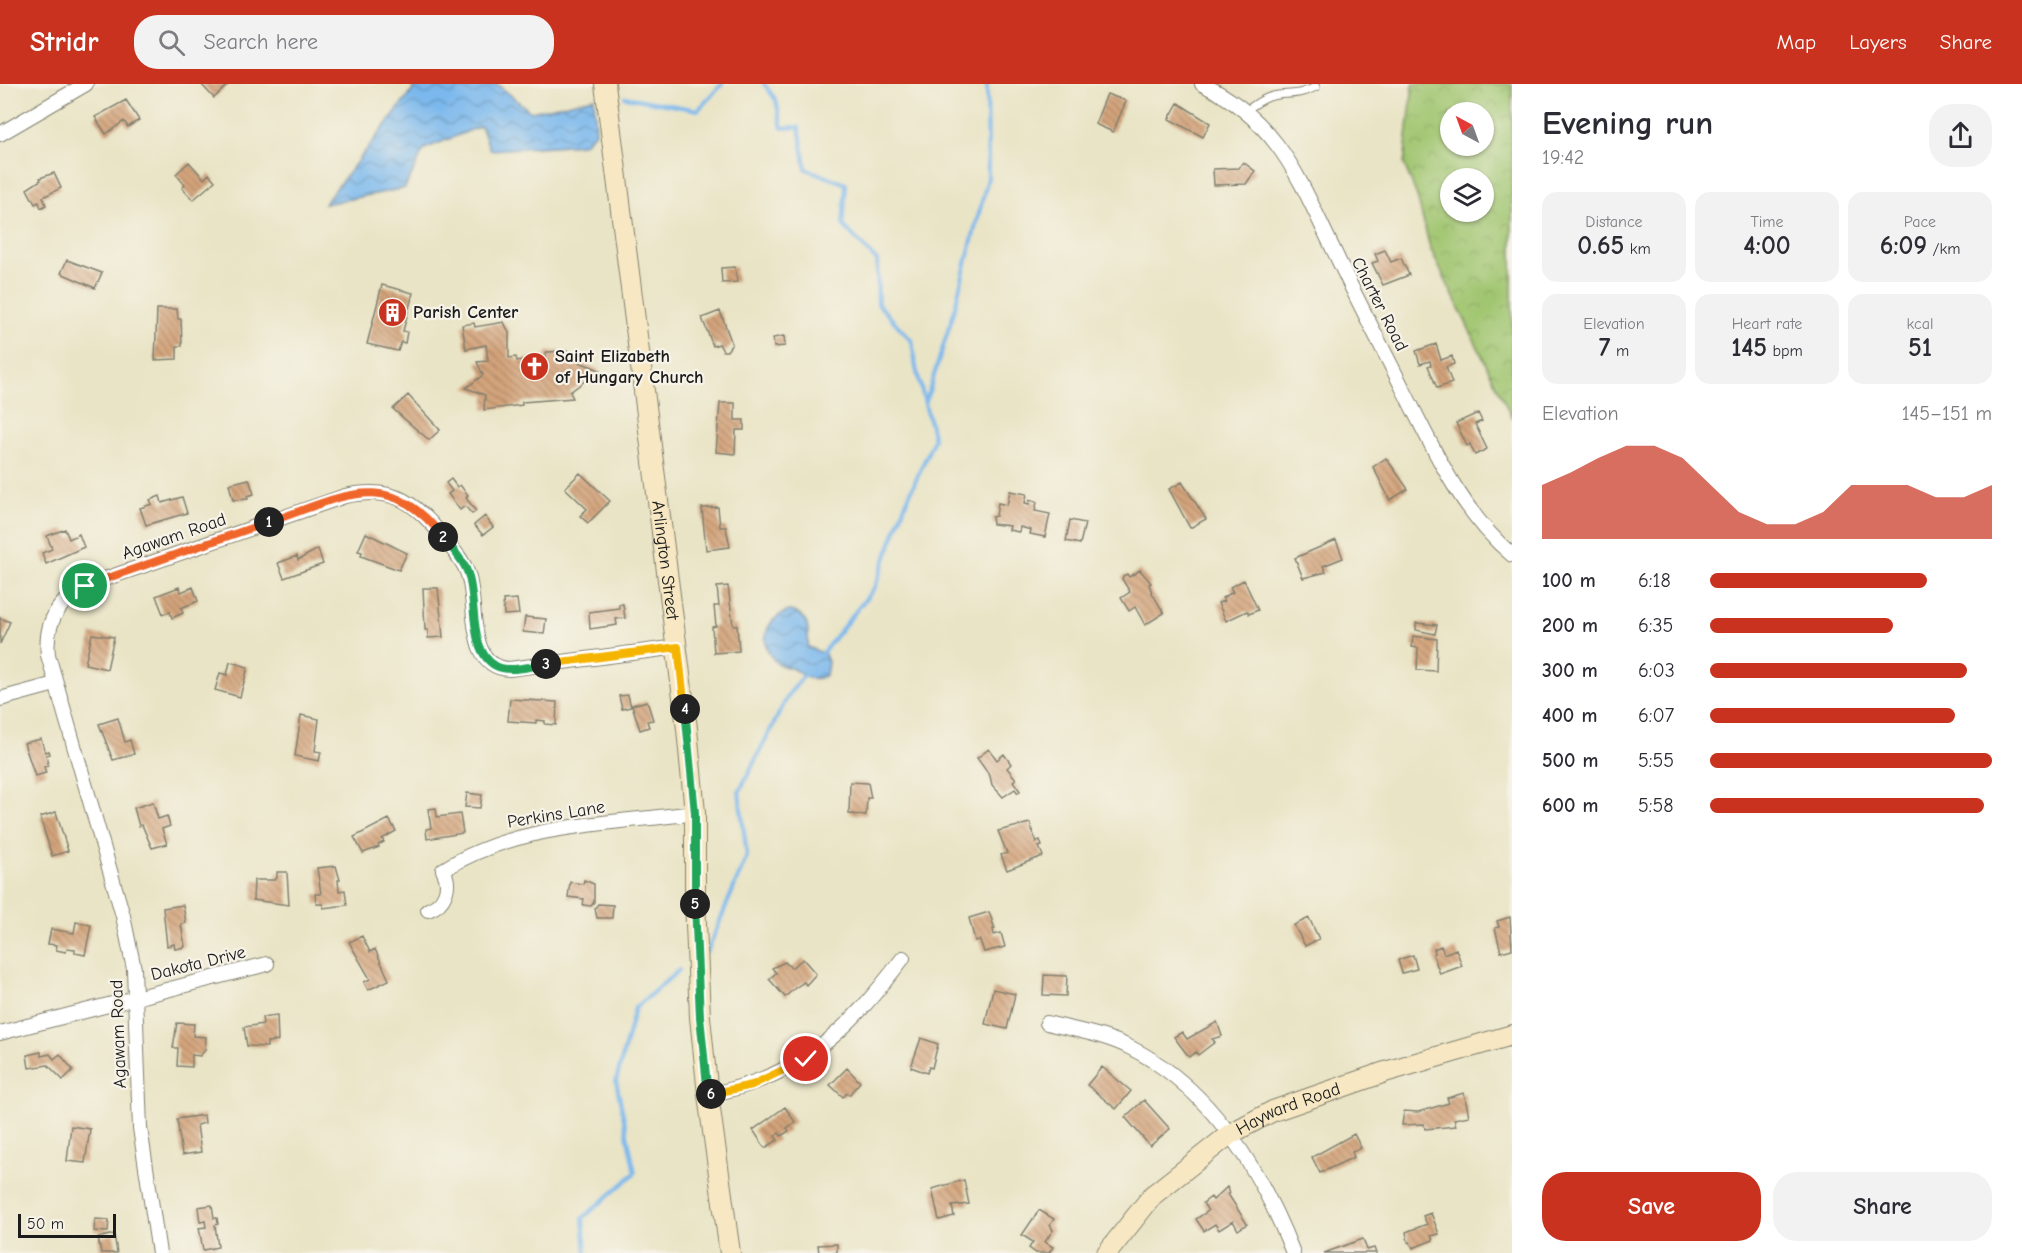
<!DOCTYPE html>
<meta charset="utf-8">
<style>
body{margin:0;font-family:"Comic Neue",sans-serif;background:#f2f2f3;color:#2b2b33;height:100vh;display:flex;flex-direction:column;font-size:22px;white-space:nowrap}
*{box-sizing:border-box;margin:0}
p{font-size:20px;color:#7c7c81}
.icon{flex:none;width:33px;height:33px;fill:none;stroke:currentColor;stroke-width:2;stroke-linecap:round;stroke-linejoin:round}
.map{position:relative;flex:1;overflow:hidden}
.sheet{display:flex;flex-direction:column;background:#fff;width:510px}
.sheet>*{flex:none}
.needle{width:39px;rotate:319deg}
.tools{position:absolute;left:1440px;top:18px;display:grid;gap:12px}
.tools a{display:grid;place-items:center;width:54px;height:54px;border-radius:50%;background:#fff;box-shadow:0 2px 4px #0004;font-size:30px}
.scale{position:absolute;left:18px;bottom:15px;width:98px;box-sizing:border-box;padding-left:6px;border:3px solid #1c1c1c;border-top:0;font-size:16px;line-height:21px;white-space:nowrap;color:#1c1c1c;-webkit-text-stroke:4px #f7f3e8;paint-order:stroke}
.pin{position:absolute;display:grid;place-items:center;width:51px;height:51px;color:#fff;margin:-26px;border:3px solid #fff;border-radius:50%;box-shadow:0 2px 6px #0007}
.km{position:absolute;width:30px;height:30px;margin:-15px;border-radius:50%;background:#222;color:#fff;font-size:16px;line-height:30px;text-align:center}
.round{display:grid;place-items:center;flex:none;width:63px;height:63px;border-radius:24px;background:#f2f2f3}
.summary{display:flex;align-items:center;justify-content:space-between;height:102px;padding:0 30px}
h1{font-size:33px;font-weight:600;line-height:45px}
.stats{display:grid;grid-template-columns:repeat(3,1fr);gap:9px;height:102px;padding:6px 30px}
.stats div{display:grid;align-content:center;border-radius:15px;background:#f2f2f3;text-align:center}
.stats b{font-size:26px;font-weight:600}
.stats small{font-size:16px;font-weight:400}
.stats p{font-size:16px}
.chart{height:168px;padding:12px 30px}
.chart p{display:flex;justify-content:space-between}
.chart svg{width:100%;height:108px;margin-top:6px;fill:#c8321e;opacity:.7}
.cta{display:flex;gap:12px;margin-top:auto;padding:12px 30px}
.cta a{flex:1;height:69px;border-radius:24px;background:#c8321e;color:#fff;font-size:24px;font-weight:600;line-height:69px;text-align:center}
.cta a+a{background:#f2f2f3;color:#2b2b33}
ul{padding:0 30px;list-style:none;font-size:20px}
li{display:grid;grid-template-columns:96px 72px 1fr;align-items:center;height:45px}
li i{height:15px;border-radius:8px;background:#c8321e}
header{display:flex;align-items:center;gap:36px;box-sizing:border-box;height:84px;padding:0 30px;background:#c8321e;color:#fff}
header strong{font-size:28px}
nav{display:flex;gap:33px;margin-inline-start:auto;font-size:21px}
.search{width:420px;height:54px;background:#f2f2f3;display:flex;align-items:center;gap:15px;box-sizing:border-box;padding:0 21px;border-radius:24px;color:#7c7c81;font-size:22px}
main{display:flex;flex:1;min-height:0}
.map>svg:first-child{display:block}
</style>
<header>
<strong>Stridr</strong>
<div class="search"><svg class="icon" aria-label="search" viewBox="0 0 24 24"><circle cx="10" cy="10" r="6"/><path d="M15 15l6 6"/></svg>Search here</div>
<nav><a>Map</a><a>Layers</a><a>Share</a></nav>
</header>
<main>
<div class="map">
<svg width="1512" height="1169" viewBox="0 0 1512 1169">
<defs>
<pattern id="park-crowns" width="20" height="18" patternUnits="userSpaceOnUse" patternTransform="scale(1.5)"><rect width="20" height="18" fill="#a1c671"/><path d="M2 6a3 3 0 1 1 6 0M12 15a3 3 0 1 1 6 0" fill="none" stroke="#8aaa61"/></pattern>
<pattern id="water-waves" width="16" height="10" patternUnits="userSpaceOnUse" patternTransform="scale(1.5)"><rect width="16" height="10" fill="#7ab8ed"/><path d="M0 5q4-4 8 0t8 0" fill="none" stroke="#6395bf"/></pattern>
<pattern id="building-back-hatch" width="6" height="6" patternUnits="userSpaceOnUse" patternTransform="scale(1.5)"><rect width="6" height="6" fill="#d4a47c"/><path d="M-1 5l2 2M0 0l6 6M5-1l2 2" fill="none" stroke="#ab8565"/></pattern>
</defs>
<rect width="100%" height="100%" fill="#f7f3e8"/>
<filter id="ink" filterUnits="userSpaceOnUse"><feTurbulence type="fractalNoise" baseFrequency=".0167" numOctaves="2"/><feDisplacementMap in="SourceGraphic" scale="12" xChannelSelector="R" yChannelSelector="G"/><feConvolveMatrix kernelMatrix="1 2 1 2 8 2 1 2 1" color-interpolation-filters="sRGB"/></filter>
<filter id="wash" filterUnits="userSpaceOnUse"><feTurbulence type="fractalNoise" baseFrequency=".008" numOctaves="4" result="noise"/><feDisplacementMap in="SourceGraphic" scale="24" xChannelSelector="R" yChannelSelector="G"/><feGaussianBlur stdDeviation="1.35" result="paint"/><feColorMatrix in="noise" values="0 0 0 0 0 0 0 0 0 0 0 0 0 0 0 0 0 1.4 0 .05"/><feComposite in="paint" operator="in"/></filter>
<g filter="url(#wash)">
<rect width="100%" height="100%" fill="#e9e4c5"/>
<path fill="url(#park-crowns)" stroke="#5e7146" stroke-width="1.5" fill-rule="evenodd" d="M1413,0H1512V334L1430,164L1417,112L1404,80ZM1450,28H1484V62H1450ZM1450,94H1484V128H1450Z"/>
<path fill="url(#water-waves)" stroke="#4b6a84" stroke-width="1.5" d="M412,0H497L531,28L594,14L596,48L583,60L490,66L481,42L424,65L405,104L324,120L413,6Z
M789,527C809,529 809,546 808,563L825,570L828,578L826,591C811,599 806,592 793,585C787,582 781,583 776,578C758,561 764,535 789,527Z"/>
<g fill="none" stroke-linecap="round" stroke-linejoin="round">
<path stroke="#7ab8ed" stroke-width="4" d="M764,0L776,16L782,44L799,43L806,85L846,100L843,141L877,177L878,220L912,257L916,284L934,355L905,421L875,503L820,572
M625,13L698,26L722,0
M925,320L952,234L988,94L987,0
M707,868L747,772L739,708L789,610L806,589
M586,1169L583,1134L635,1089L616,997L635,924L679,886"/>
</g>
<g id="blocks">
<path fill="url(#building-back-hatch)" d="M201,0H229L214,14Z
M1107,10L1126,17L1113,48L1095,40Z
M126,16L139,36L128,43L124,37L106,50L95,33Z
M1178,19L1210,39L1203,53L1169,35Z
M189,78L204,95L209,90L215,97L193,116L182,104L185,101L176,90Z
M1243,78L1255,87L1246,100L1214,101L1213,85L1239,84Z
M54,89L61,104L43,113L46,121L41,124L39,118L35,120L27,105L41,96L40,94Z
M1385,166L1391,178L1401,174L1409,191L1383,201L1372,179L1378,177L1375,170Z
M67,176L102,189L95,204L61,189Z
M735,183L737,198L722,199L721,184Z
M382,201L413,209L403,247L407,248L405,259L401,258L398,267L367,260Z
M157,225H177L178,235H181L182,262H177V275L155,276Z
M720,227L732,260L727,267H723L719,260L713,262L702,234Z
M504,238L509,249V274L516,273L517,277L546,272V268L567,267L566,273L600,286L570,308L573,314L522,318V321L484,326L485,311L466,304L483,291L477,278L488,277L486,261L466,265L462,241L474,239L475,243Z
M784,252L785,262L774,263L773,254Z
M1436,260L1441,276L1452,272L1454,280L1446,283L1452,299L1437,304L1428,282L1431,281L1430,277L1420,280L1416,267Z
M408,311L440,346L429,356L393,325Z
M720,319H735V336H744V346H736L735,370L716,368Z
M1478,329L1482,337L1475,340L1487,365L1475,371L1470,360L1467,362L1456,339Z
M1386,374L1408,405L1390,416L1373,383Z
M580,389L610,417L588,439L580,432L587,425L565,404Z
M249,395L254,410L247,412L248,415L233,416L229,400Z
M451,395L457,403L460,401L468,411L466,414L476,427L472,430L465,422L460,426L448,410L452,407L446,399Z
M1182,398L1206,435L1190,444L1169,405Z
M1010,407L1027,410L1025,419L1029,420L1030,416L1037,418L1035,427L1050,430L1045,453L1030,450L1031,446L1020,443L1019,448L1009,446L1010,442L993,440L992,433L996,432L998,419L1007,421Z
M160,412L162,419L182,413L187,429L146,441L140,424L152,420L150,416Z
M718,423L720,443H726L730,463L706,466L702,424Z
M485,432L493,443L483,451L474,441Z
M1070,436L1085,439L1080,460L1066,457Z
M65,445L69,455L79,450L84,463L46,480L42,469L52,465L47,452Z
M366,449L407,469L399,486L361,472L362,468L358,467Z
M1336,456L1343,474L1323,482L1326,488L1303,494L1295,474Z
M318,465L323,480L284,494L278,479L297,472L298,476Z
M1140,486L1151,499L1149,500L1152,509L1164,529L1145,541L1135,523L1129,527L1121,514L1130,508L1122,495L1123,492L1127,490L1129,493Z
M1244,496L1258,526L1249,530L1247,527L1226,537L1218,519L1224,517L1222,514L1233,508L1230,503Z
M728,502L733,541H737L739,567L714,569L712,543L716,542L714,522H719L717,503Z
M179,503L181,508L193,503L198,517L181,524L183,529L172,534L170,528L163,530L156,512Z
M423,504H438L443,553L428,554V546H425Z
M517,515L519,530L504,531L503,516Z
M619,520H623L625,534L616,535L617,541L590,545L589,528L619,524Z
M525,533L546,535L544,550L523,548Z
M0,534L10,538L0,560Z
M1416,539L1437,541L1435,550L1416,546Z
M92,550L114,553L107,585L85,580Z
M1413,552L1437,555L1436,587L1417,586L1418,564L1412,563Z
M230,578L248,583L240,613L215,606L220,589L227,591Z
M628,611L631,623L622,625L619,612Z
M510,615L557,618L556,641L545,640V637L536,636V639L508,637Z
M647,617L653,636L647,637L649,643L640,646L632,621Z
M301,631L319,635L315,667L321,668L319,677L295,672Z
M118,634L125,658L130,656L134,670L113,676L99,640Z
M41,655L45,668L49,667L50,670L46,671L48,681L44,683L46,689L35,692L24,659Z
M989,665L997,676L1004,670L1011,680L1007,684L1016,695L1013,697L1020,707L1018,709L1015,705L1003,713L992,701L990,692L977,674Z
M850,698L868,699L871,714H867L866,731L849,730Z
M467,709L482,711L480,724L465,723Z
M153,718L158,735L167,732L170,742L162,745L167,760L152,764L142,741L139,742L134,724Z
M436,724L437,733L460,730L463,749L427,755L426,745L431,744L428,725Z
M56,728L68,767L52,772L40,733Z
M389,735L396,747L382,755L384,758L378,761L379,763L363,769L354,753Z
M1030,739L1036,758L1040,756L1042,762L1039,763L1043,772L1007,786L1001,771L1007,769L998,747Z
M336,782L340,796H338L339,807L345,806L347,821L323,824V820H316L315,810H321L317,784Z
M277,788H287L289,821L253,816L254,796H274L277,794Z
M584,796L594,800V818L591,822L583,821L584,815L568,813L570,798L583,800Z
M598,820L613,821L612,834H597L595,824Z
M183,821L186,839L181,840L185,863L175,865L174,860L167,862L163,824Z
M989,828L995,845H993L994,851L1001,849L1005,863L984,868L980,856L975,857L969,834Z
M1510,833L1512,865L1501,868L1495,844L1499,843L1497,837Z
M1309,834L1319,855L1305,862L1294,841Z
M76,838L91,841L85,871L75,869V865L67,864L66,868L56,866L57,861L48,860L51,845L74,849Z
M362,852L370,868L375,865L389,896L368,906L364,898L370,895L349,858Z
M1441,862L1444,870L1456,865L1462,882L1440,890L1433,870L1435,869L1434,865Z
M1413,871L1417,885L1402,889L1398,876Z
M803,875L816,890L806,901L804,898L795,904L785,913L769,895L776,889L772,884L785,878L791,884Z
M1044,891L1067,892L1066,912L1043,911Z
M993,905L1015,910L1007,945L985,940Z
M277,931L278,957L267,958V963L247,962L244,943L263,940L262,933Z
M1217,938L1222,952L1212,955L1215,958L1198,971L1196,968L1189,973L1174,953L1182,948L1187,955Z
M177,939L194,940L193,952L206,953L205,966L200,972L192,971V983L177,982L178,964H173Z
M921,954L938,960L932,984L929,983L927,989L911,983Z
M41,968V972L50,970L54,975L60,970L73,986L63,996L48,981L29,984L27,971Z
M1102,983L1131,1007L1116,1025L1087,1001Z
M847,984L860,998L849,1011L847,1009L843,1013L830,1001Z
M1464,1009L1469,1032L1454,1035L1456,1042L1425,1045L1424,1040L1402,1041L1404,1027L1418,1028L1449,1019L1447,1014Z
M1144,1016L1170,1045L1150,1062L1125,1033Z
M785,1023L795,1038L787,1044L789,1047L781,1052L779,1049L775,1052L778,1056L765,1064L753,1046Z
M204,1031L205,1039L197,1041L201,1068L182,1071L177,1035Z
M71,1042L90,1045L85,1079L67,1077Z
M1354,1050L1361,1064L1352,1068L1354,1073L1320,1089L1312,1073Z
M964,1096L969,1120L952,1122L954,1132L939,1136L932,1105Z
M1227,1103L1230,1109L1228,1110L1247,1140L1238,1146L1233,1137L1219,1146L1215,1140L1204,1147L1196,1135L1208,1127L1203,1119L1211,1113L1213,1116Z
M212,1121L214,1134H217L218,1140L215,1141L218,1163L203,1166L199,1144L206,1143L205,1137L200,1138L198,1123Z
M1039,1126L1054,1135L1050,1141L1053,1146L1045,1158L1053,1163L1049,1169H1036L1029,1164L1033,1158L1022,1151Z
M1431,1129L1439,1150L1431,1152L1433,1156L1413,1164L1410,1158H1408L1406,1148L1427,1140L1423,1132Z
M95,1135L109,1136L108,1148L94,1147Z
M114,1150L117,1169H101L98,1154Z
M1363,1155L1367,1166L1374,1164L1376,1169H1324Z
M837,1160V1169H819L818,1161Z"/>
</g>
</g>
<g filter="url(#ink)">
<use href="#blocks" fill-opacity="0" stroke="#828070" stroke-width="1.5"/>
<g fill="none" stroke-linecap="round" stroke-linejoin="round">
<defs>
<path id="lane" d="M1246,27C1279,0 1285,18 1316,3"/>
<path id="street" d="M1202,0C1281,38 1300,98 1336,171C1357,216 1381,261 1403,305C1433,364 1461,428 1512,471
M0,50L86,0
M0,615L55,600
M428,826C445,820 452,802 443,786C517,739 611,740 695,729
M1047,939C1075,946 1106,951 1131,964C1212,1005 1261,1087 1293,1169
M0,949L267,880
M708,1011C802,992 846,949 903,874
M159,1169L140,1044L134,885L123,832L48,571C44,534 63,511 96,498L345,412C394,401 417,419 446,457C454,467 463,476 467,488C479,516 464,583 509,585L678,563"/>
<g id="secondary">
<path id="s1" d="M605,0L687,645L695,729V817L700,933L708,1011L730,1169"/>
<path id="s2" d="M1107,1169L1153,1111L1230,1050L1273,1027L1385,988L1512,951"/>
</g>
</defs>
<use href="#lane" stroke="#828070" stroke-width="9"/>
<use href="#street" stroke="#828070" stroke-width="16"/>
<use href="#secondary" stroke="#828070" stroke-width="22"/>
<use href="#lane" stroke="#fff" stroke-width="7"/>
<use href="#street" stroke="#fff" stroke-width="14"/>
<use href="#secondary" stroke="#f7e8c3" stroke-width="20"/>
</g>
</g>
<g fill="none" stroke-linecap="round" stroke-linejoin="round" filter="url(#ink)">
<defs>
<path id="split-1" d="M85,502L269,438"/>
<path id="split-2" d="M269,438C341,414 387,381 443,453"/>
<path id="split-3" d="M443,453C451,464 462,474 467,487C478,513 467,567 496,582C509,589 532,582 546,580"/>
<path id="split-4" d="M546,580L678,563L685,625"/>
<path id="split-5" d="M685,625L695,729V820"/>
<path id="split-6" d="M695,820L700,933L708,1011L711,1010"/>
<path id="split-7" d="M711,1010L752,1001L806,975"/>
</defs>
<use href="#split-1" stroke="#fff" stroke-width="12"/>
<use href="#split-2" stroke="#fff" stroke-width="12"/>
<use href="#split-3" stroke="#fff" stroke-width="12"/>
<use href="#split-4" stroke="#fff" stroke-width="12"/>
<use href="#split-5" stroke="#fff" stroke-width="12"/>
<use href="#split-6" stroke="#fff" stroke-width="12"/>
<use href="#split-7" stroke="#fff" stroke-width="12"/>
<use href="#split-1" stroke="#f0652b" stroke-width="8"/>
<use href="#split-2" stroke="#f0652b" stroke-width="8"/>
<use href="#split-3" stroke="#22a559" stroke-width="8"/>
<use href="#split-4" stroke="#f5b400" stroke-width="8"/>
<use href="#split-5" stroke="#22a559" stroke-width="8"/>
<use href="#split-6" stroke="#22a559" stroke-width="8"/>
<use href="#split-7" stroke="#f5b400" stroke-width="8"/>
</g>
<defs>
<symbol id="building-disc" viewBox="-11 -11 22 22"><circle r="9.5" fill="#c8321e" stroke="#f7f3e8"/><path d="M-4-6H4V6H1V3H-1V6H-4ZM-2.5-4.3h1.7v1.8h-1.7ZM.8-4.3h1.7v1.8H.8ZM-2.5-1h1.7V.8h-1.7ZM.8-1h1.7V.8H.8Z" fill="#fff"/></symbol>
<symbol id="church-disc" viewBox="-11 -11 22 22"><circle r="9.5" fill="#c8321e" stroke="#f7f3e8"/><path d="M-1.2-6h2.4v3.5h3.3v2.4h-3.3V6h-2.4V-.1h-3.3v-2.4h3.3Z" fill="#fff"/></symbol>
</defs>
<g fill-rule="evenodd">
<use href="#building-disc" x="376" y="212" width="33" height="33"/>
<use href="#church-disc" x="518" y="266" width="33" height="33"/>
</g>
<g text-anchor="middle" stroke-width="4.5" stroke-linejoin="round" paint-order="stroke">
<g font-size="18" fill="#1c1c1c" stroke="#f7f3e8">
<text transform="translate(1380 220) rotate(63)" y="6">Charter Road</text>
<text transform="translate(174 452) rotate(-19)" y="6">Agawam Road</text>
<text dy="6" stroke="none"><textPath href="#s1" startOffset="480">Arlington Street</textPath></text>
<text transform="translate(556 730) rotate(-9)" y="6">Perkins Lane</text>
<text transform="translate(198 879) rotate(-14)" y="6">Dakota Drive</text>
<text transform="translate(118 950) rotate(-92)" y="6">Agawam Road</text>
<text dy="6" stroke="none"><textPath href="#s2" startOffset="236">Hayward Road</textPath></text>
</g>
<g font-size="18" font-weight="bold" fill="#1c1c1c" stroke="#f7f3e8" text-anchor="start">
<text x="413" y="234">Parish Center</text>
<text x="555" y="278">Saint Elizabeth<tspan x="555" dy="21">of Hungary Church</tspan></text>
</g>
</g>
</svg>
<div class="tools">
<a><svg class="needle" viewBox="-14 -14 28 28"><path d="M0-13l5 13h-10z" fill="#e53935"/><path d="M0 13l5-13h-10z" fill="#7c7c81"/></svg></a>
<a><svg class="icon" aria-label="layers" viewBox="0 0 24 24"><path d="M12 4l9 5-9 5-9-5zM3 14l9 5 9-5"/></svg></a>
</div>
<div class="scale">50 m</div>
<div class="pin" style="left:85px;top:502px;background:#1e9e55"><svg class="icon" aria-label="arrive" viewBox="0 0 24 24"><path d="M6 21V4h12l-3 4 3 4H6"/></svg></div>
<div class="pin" style="left:806px;top:975px;background:#d93025"><svg class="icon" aria-label="check" viewBox="0 0 24 24"><path d="M5 12l5 5 9-10"/></svg></div>
<b class="km" style="left:269px;top:438px">1</b>
<b class="km" style="left:443px;top:453px">2</b>
<b class="km" style="left:546px;top:580px">3</b>
<b class="km" style="left:685px;top:625px">4</b>
<b class="km" style="left:695px;top:820px">5</b>
<b class="km" style="left:711px;top:1010px">6</b>
</div>
<section class="sheet">
<div class="summary"><div><h1>Evening run</h1><p>19:42</p></div><a class="round"><svg class="icon" aria-label="share" viewBox="0 0 24 24"><path d="M12 15V3M7 8l5-5 5 5M5 13v7h14v-7"/></svg></a></div>
<div class="stats">
<div><p>Distance</p><b>0.65<small> km</small></b></div>
<div><p>Time</p><b>4:00</b></div>
<div><p>Pace</p><b>6:09<small> /km</small></b></div>
</div>
<div class="stats">
<div><p>Elevation</p><b>7<small> m</small></b></div>
<div><p>Heart rate</p><b>145<small> bpm</small></b></div>
<div><p>kcal</p><b>51</b></div>
</div>
<div class="chart"><p><span>Elevation</span>145–151 m</p>
<svg viewBox="0 0 160 44" preserveAspectRatio="none"><path d="M0 44V22L10 17L20 11L30 6L40 6L50 11L60 22L70 33L80 38L90 38L100 33L110 22L120 22L130 22L140 27L150 27L160 22V44z"/></svg>
</div>
<ul>
<li><b>100 m</b>6:18<i style="width:77%"></i></li>
<li><b>200 m</b>6:35<i style="width:65%"></i></li>
<li><b>300 m</b>6:03<i style="width:91%"></i></li>
<li><b>400 m</b>6:07<i style="width:87%"></i></li>
<li><b>500 m</b>5:55<i style="width:100%"></i></li>
<li><b>600 m</b>5:58<i style="width:97%"></i></li>
</ul>
<div class="cta"><a>Save</a><a>Share</a></div>
</section>
</main>
